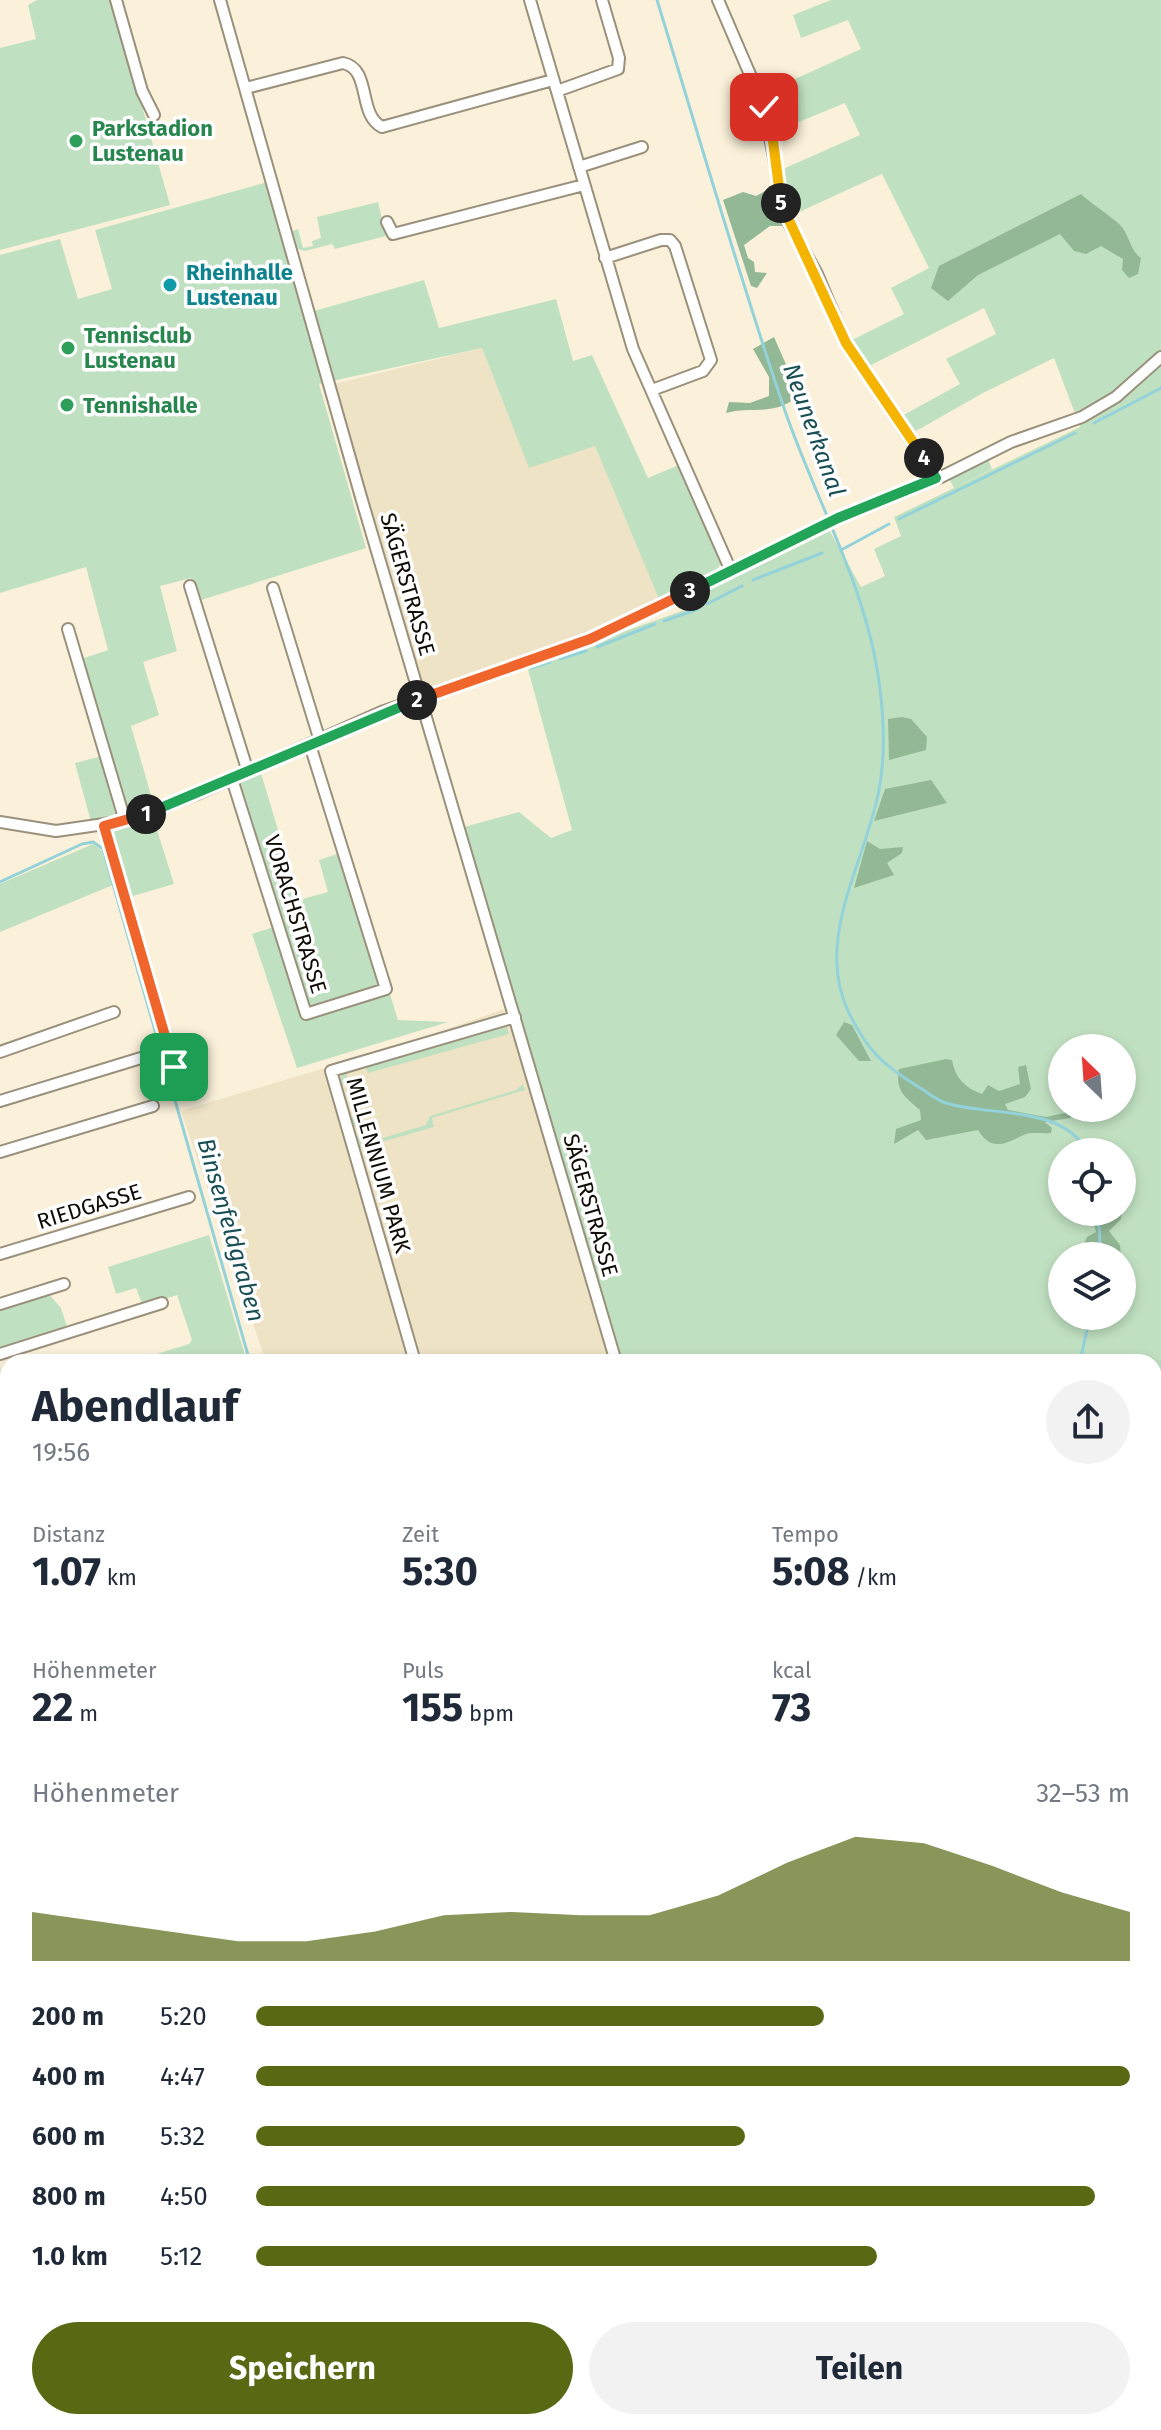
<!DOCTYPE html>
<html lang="de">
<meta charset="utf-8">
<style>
body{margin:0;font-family:"Fira Sans",sans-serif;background:#f2f2f3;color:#1f2937;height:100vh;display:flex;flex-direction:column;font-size:30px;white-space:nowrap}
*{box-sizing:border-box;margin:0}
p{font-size:26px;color:#747a83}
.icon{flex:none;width:44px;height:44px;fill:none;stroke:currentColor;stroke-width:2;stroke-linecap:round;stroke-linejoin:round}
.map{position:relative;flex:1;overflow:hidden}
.drawer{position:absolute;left:0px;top:1354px;width:1162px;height:1076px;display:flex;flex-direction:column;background:#fff;border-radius:24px 24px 0 0;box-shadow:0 4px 12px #0003}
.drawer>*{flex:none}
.needle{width:52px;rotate:335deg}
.tools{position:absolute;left:1048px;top:1034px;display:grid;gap:16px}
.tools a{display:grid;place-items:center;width:88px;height:88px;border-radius:50%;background:#fff;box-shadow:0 4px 12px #0003;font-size:40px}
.pin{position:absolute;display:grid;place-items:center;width:68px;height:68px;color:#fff;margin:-34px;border-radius:16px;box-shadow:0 4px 12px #0006}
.km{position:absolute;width:40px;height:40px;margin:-20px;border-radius:50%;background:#222;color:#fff;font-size:22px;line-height:40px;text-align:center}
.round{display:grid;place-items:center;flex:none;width:84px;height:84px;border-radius:42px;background:#f2f2f3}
.summary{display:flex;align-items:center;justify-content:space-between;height:136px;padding:0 32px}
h1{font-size:44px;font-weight:700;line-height:60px}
.stats{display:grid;grid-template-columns:repeat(3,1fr);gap:12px;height:136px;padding:8px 32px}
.stats div{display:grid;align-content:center}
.stats b{font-size:40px;font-weight:700}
.stats small{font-size:22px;font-weight:400}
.stats p{font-size:22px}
.chart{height:224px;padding:16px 32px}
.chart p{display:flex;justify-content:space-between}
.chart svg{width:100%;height:144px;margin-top:8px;fill:#596913;opacity:.7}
.cta{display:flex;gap:16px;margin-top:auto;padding:16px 32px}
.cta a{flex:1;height:92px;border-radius:48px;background:#596913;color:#fff;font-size:32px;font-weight:700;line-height:92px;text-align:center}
.cta a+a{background:#f2f2f3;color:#1f2937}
ul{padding:0 32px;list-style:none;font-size:26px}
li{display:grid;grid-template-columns:128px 96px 1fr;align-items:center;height:60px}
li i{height:20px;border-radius:10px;background:#596913}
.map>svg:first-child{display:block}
</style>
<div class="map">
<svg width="1161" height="2430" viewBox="0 0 1161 2430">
<rect width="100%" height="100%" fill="#fbf1da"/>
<path fill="#efe3c6" d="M482,348L529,467L595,445L662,605L590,639L421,698L330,385Z
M504,1009L515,1010L615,1362H266L181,1111L405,1044Z"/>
<path fill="#c0e1c1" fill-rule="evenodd" d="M37,0H112L170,205L0,250V48L36,39L28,5Z
M831,0H1161V1411L1154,1413V1362H621L464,827L519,812L551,838L572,830L527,666L690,608L688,599L827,526L861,587L885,576L874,549L901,536L894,517L1080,427L1054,358L983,393L909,435L898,418L960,384L946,359L996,334L984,308L863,369L846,343L904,314L891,288L929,268L882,174L786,218L776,172L860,135L845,103L772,133L760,95L861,49L848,20L801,38L793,15ZM1062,1048H1122V1108H1062ZM1062,1152H1122V1212H1062ZM1062,1256H1122V1316H1062Z
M271,181L307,313L424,280L439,328L556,299L573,361L592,355L648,478L681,464L722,562L716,571L659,599L595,446L529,468L482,348L319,384L366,548L198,601L191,578L160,586L177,651L143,662L159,715L131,726L153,802L126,812L81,659L108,650L86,567L0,593V255L60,239L78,299L112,289L95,230Z
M378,202L386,236L335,249L332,244L305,251L298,249L293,231L298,229L303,248L313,246L312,241L321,238L317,217Z
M987,457L992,469L954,488L948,477Z
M102,756L119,813L91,822L75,763Z
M261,773L299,900L328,892L319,860L346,851L398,1020L448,1022L297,1068L252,934L280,925L239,782Z
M153,817L174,884L133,896L129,895L113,830Z
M93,844L102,851L113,885L0,932V884Z
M499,1027H507L509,1034L368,1073L366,1068L346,1074L348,1082L342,1085L351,1117H359L362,1121L359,1126L351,1127L338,1083L343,1074Z
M523,1084L525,1090L432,1118L434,1127L357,1149L355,1137H361L363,1144L426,1125L430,1116L516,1090Z
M209,1235L247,1362H131L189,1344L192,1340L177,1295L143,1306L136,1288L116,1294L108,1267Z
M47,1292L61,1308L68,1330L0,1351V1307Z
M8,1401V1451L0,1453V1403Z
M1154,1645L1161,1667V1691L1154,1694Z
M1161,1719L1158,1730L1161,1906L1154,1908V1722Z
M1161,1914V2430H434V2422H1154V1916Z
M8,2188V2260L0,2264V2192Z"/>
<path fill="#93b895" d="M773,187L776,211L785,226H770L744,245L748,258L754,262L755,272L767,273L757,288L751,286L723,200L743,192L756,196Z
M1081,194C1093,205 1108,214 1119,224C1130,234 1129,250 1141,258L1138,274L1129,278L1122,270L1123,259L1101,246L1086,254L1074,251L1060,234L978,275L948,301L931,288L939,266Z
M774,337L799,394C779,417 750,406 726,413L729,402L750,403L769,396V377L753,349Z
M902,717L911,719L927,737L926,750L889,760L888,719Z
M931,780L947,803L874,821L885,789Z
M867,841L880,849L903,847L902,853L887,863L894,875L854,888Z
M844,1022L852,1025L871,1061H859L836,1035Z
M946,1059L952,1060C955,1078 965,1088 982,1094L988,1085L999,1091L1020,1084L1018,1067L1026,1065L1031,1089L1025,1097L1005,1104L1008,1110L1046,1117L1083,1109L1070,1118L1045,1122L1052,1128L1051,1133C1043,1134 1032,1132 1026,1134C1006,1143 992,1153 978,1130L926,1140L918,1130L894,1144L896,1129L921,1120L920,1110C904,1097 895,1090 899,1069Z
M1122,1207L1123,1208L1121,1219L1109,1231L1120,1245L1121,1256H1087L1083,1246L1087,1237L1096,1232L1091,1212H1122Z
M971,2422H1018L1020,2430H965Z"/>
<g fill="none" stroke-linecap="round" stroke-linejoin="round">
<path stroke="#94d2da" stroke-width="3" d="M657,0C699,136 738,273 784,408C816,502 868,588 880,689C884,721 885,758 879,790C866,861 813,940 849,1013C867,1050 883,1065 917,1086C926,1091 936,1100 946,1103C991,1117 1061,1104 1088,1152
M1094,423L1161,388
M899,519L1075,433
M843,549L889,524
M753,580L822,553
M707,604L742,586
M664,621L698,609
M597,647L655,624
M560,659L586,651
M531,668L550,662
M0,882L82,844L93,842L103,849L250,1362
M1098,1212L1101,1256
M1080,1362L1090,1316
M1154,1426L1157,1425
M1154,1645L1161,1667
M667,2422L668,2430
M434,2430V2422"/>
<defs>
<path id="minor" d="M116,0L142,91L154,115
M220,0L361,497L616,1362
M530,0L633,349L731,571
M718,0L764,107L786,218L817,274L846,343L936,478
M246,88L343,63C372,69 357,114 382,127L553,80
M557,91L618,69L619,58L602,0
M579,167L642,147
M387,222L393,234L584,185
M605,258L661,240H670L675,246L711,360L703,371L652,390
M190,586L248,772
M273,588L320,741
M68,629L125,821
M232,779L306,1014L386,989L310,745
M0,822L56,831L125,821L197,794L384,711L590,639L838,518L941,477L1011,442L1082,417L1116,397L1161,357
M104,826L181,1089
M0,1052L114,1012
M0,1101L141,1058
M0,1152L153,1106
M0,1254L189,1197
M0,1304L64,1284
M0,1354L162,1303
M415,1362L331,1071L515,1017
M1154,1417L1161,1415
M0,1458L8,1455
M0,1556L8,1553
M0,1613L8,1610
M0,1664L8,1661
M0,1720L8,1749
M0,1818L8,1817
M1154,1912L1161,1910
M0,2341L8,2336
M201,2422L204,2430"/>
<path id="major" d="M1154,1700L1161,1697
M1154,1717L1161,1714
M0,2074L8,2073
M0,2413L8,2417
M18,2422L33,2430"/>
</defs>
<use href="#minor" stroke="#9a917c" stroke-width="14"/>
<use href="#major" stroke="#9a917c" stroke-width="16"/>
<use href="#minor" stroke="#fff" stroke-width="10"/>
<use href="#major" stroke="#fff" stroke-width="12"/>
</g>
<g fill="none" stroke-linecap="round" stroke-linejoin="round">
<defs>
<path id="split-1" d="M146,814L104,826L174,1067"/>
<path id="split-2" d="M146,814L417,700"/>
<path id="split-3" d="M417,700L590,639L690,591"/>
<path id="split-4" d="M690,591L838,518L936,478L924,458"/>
<path id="split-5" d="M781,203L846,343L924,458"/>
<path id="split-6" d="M764,107L772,133L781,203"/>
</defs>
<use href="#split-1" stroke="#fff" stroke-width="16"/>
<use href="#split-2" stroke="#fff" stroke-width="16"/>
<use href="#split-3" stroke="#fff" stroke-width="16"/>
<use href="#split-4" stroke="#fff" stroke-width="16"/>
<use href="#split-5" stroke="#fff" stroke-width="16"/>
<use href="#split-6" stroke="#fff" stroke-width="16"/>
<use href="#split-1" stroke="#f0652b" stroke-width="10"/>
<use href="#split-2" stroke="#22a559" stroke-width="10"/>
<use href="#split-3" stroke="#f0652b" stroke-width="10"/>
<use href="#split-4" stroke="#22a559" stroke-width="10"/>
<use href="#split-5" stroke="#f5b400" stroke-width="10"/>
<use href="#split-6" stroke="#f5b400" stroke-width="10"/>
</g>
<g fill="#2e9e5b" stroke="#fff" stroke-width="3">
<circle cx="76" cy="141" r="8"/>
<circle cx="68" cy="348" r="8"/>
<circle cx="67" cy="405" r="8"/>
</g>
<circle fill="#0f9aa8" stroke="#fff" stroke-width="3" cx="170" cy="285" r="8"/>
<g text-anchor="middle" stroke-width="7" stroke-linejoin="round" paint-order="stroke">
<g font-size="22" font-weight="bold" fill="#27864d" stroke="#fff" text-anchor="start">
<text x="92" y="136">Parkstadion<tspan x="92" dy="25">Lustenau</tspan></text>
<text x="84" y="343">Tennisclub<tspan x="84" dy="25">Lustenau</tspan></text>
<text x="83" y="413">Tennishalle</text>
</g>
<g font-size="22" font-weight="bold" fill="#0d838f" stroke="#fff" text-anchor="start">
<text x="186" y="280">Rheinhalle<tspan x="186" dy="25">Lustenau</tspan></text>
</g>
<g font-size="22" fill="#100c06" stroke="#fff">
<text transform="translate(408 584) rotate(74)" y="8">SÄGERSTRASSE</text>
<text transform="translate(296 914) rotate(73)" y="8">VORACHSTRASSE</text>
<text transform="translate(379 1165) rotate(74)" y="8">MILLENNIUM PARK</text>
<text transform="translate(591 1205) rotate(74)" y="8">SÄGERSTRASSE</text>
<text transform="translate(89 1206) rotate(-17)" y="8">RIEDGASSE</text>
</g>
<g font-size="24" font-style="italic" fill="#184e54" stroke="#fff">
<text transform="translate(814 430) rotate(70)" y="8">Neunerkanal</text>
<text transform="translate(231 1230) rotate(74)" y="8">Binsenfeldgraben</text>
</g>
</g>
</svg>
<div class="tools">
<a><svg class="needle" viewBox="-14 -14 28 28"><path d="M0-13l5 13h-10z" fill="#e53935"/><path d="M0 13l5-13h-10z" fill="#747a83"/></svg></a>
<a><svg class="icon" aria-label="locate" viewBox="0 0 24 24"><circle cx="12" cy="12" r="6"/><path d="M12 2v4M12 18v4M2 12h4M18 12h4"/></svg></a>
<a><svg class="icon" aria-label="layers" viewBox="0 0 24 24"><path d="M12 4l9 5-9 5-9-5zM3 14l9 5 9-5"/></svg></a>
</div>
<div class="pin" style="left:174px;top:1067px;background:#1e9e55"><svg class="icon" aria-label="arrive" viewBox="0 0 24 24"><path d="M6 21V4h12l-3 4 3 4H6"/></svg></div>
<div class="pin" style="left:764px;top:107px;background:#d93025"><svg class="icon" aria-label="check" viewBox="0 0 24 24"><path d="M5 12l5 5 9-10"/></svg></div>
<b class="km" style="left:146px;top:814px">1</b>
<b class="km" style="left:417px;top:700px">2</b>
<b class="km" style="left:690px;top:591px">3</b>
<b class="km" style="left:924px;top:458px">4</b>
<b class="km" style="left:781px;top:203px">5</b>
<section class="drawer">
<div class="summary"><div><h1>Abendlauf</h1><p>19:56</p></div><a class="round"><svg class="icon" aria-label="share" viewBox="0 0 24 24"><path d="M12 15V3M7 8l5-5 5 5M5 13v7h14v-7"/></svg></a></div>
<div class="stats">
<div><p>Distanz</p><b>1.07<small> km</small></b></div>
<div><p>Zeit</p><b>5:30</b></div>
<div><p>Tempo</p><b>5:08<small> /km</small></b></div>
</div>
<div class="stats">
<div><p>Höhenmeter</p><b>22<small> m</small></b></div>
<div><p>Puls</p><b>155<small> bpm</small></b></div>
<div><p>kcal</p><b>73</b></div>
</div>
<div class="chart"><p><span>Höhenmeter</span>32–53 m</p>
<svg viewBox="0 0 160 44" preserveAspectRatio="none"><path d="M0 44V29L10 32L20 35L30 38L40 38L50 35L60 30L70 29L80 30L90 30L100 24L110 14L120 6L130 8L140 15L150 23L160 29V44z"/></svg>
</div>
<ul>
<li><b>200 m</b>5:20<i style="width:65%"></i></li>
<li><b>400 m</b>4:47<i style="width:100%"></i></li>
<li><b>600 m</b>5:32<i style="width:56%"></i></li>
<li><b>800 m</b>4:50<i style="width:96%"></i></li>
<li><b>1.0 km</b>5:12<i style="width:71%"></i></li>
</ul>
<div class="cta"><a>Speichern</a><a>Teilen</a></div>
</section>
</div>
